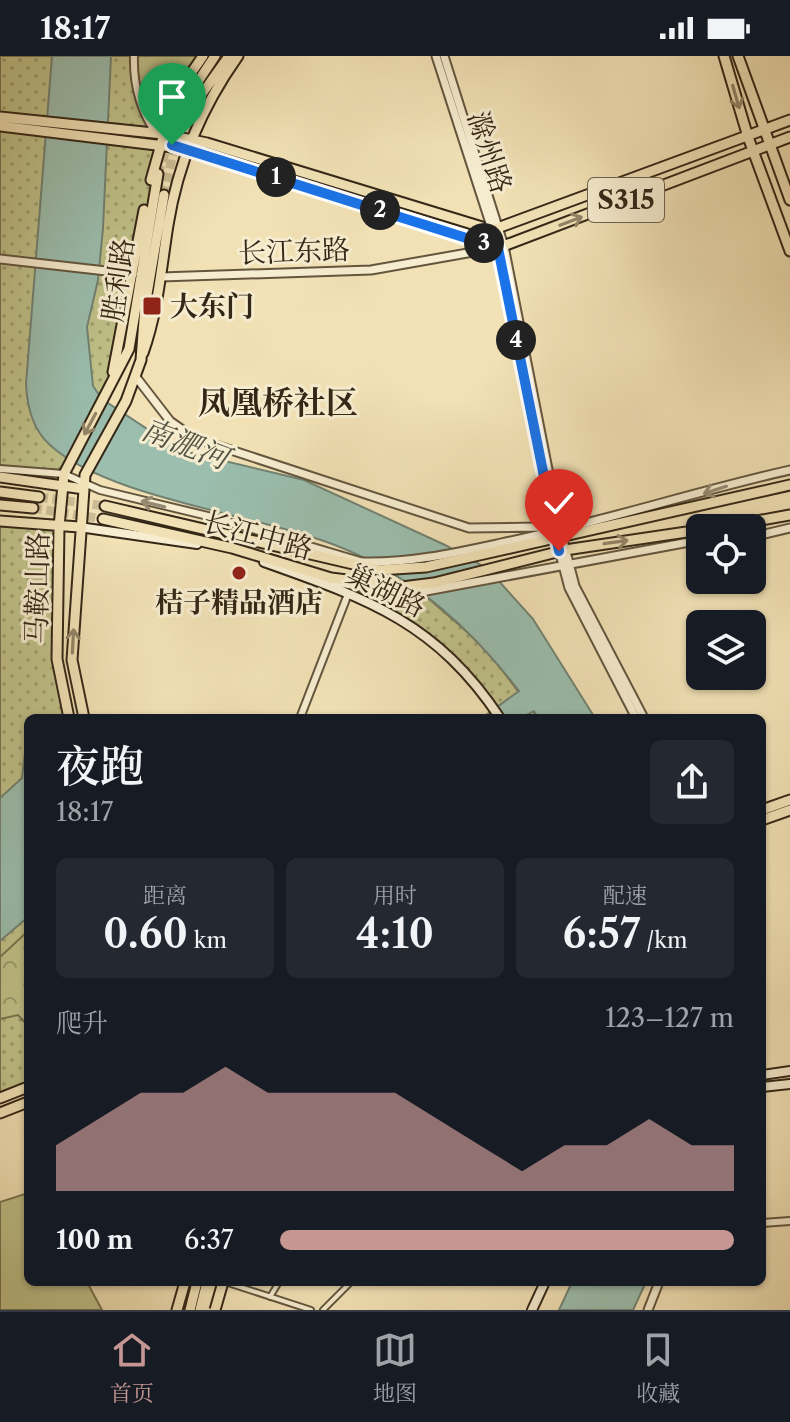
<!DOCTYPE html>
<html lang="zh">
<meta charset="utf-8">
<style>
body{margin:0;font-family:"Libre Caslon Text","Noto Serif SC",serif;background:#242831;color:#f1f3f6;height:100vh;display:flex;flex-direction:column;font-size:30px;white-space:nowrap}
*{box-sizing:border-box;margin:0}
p{font-size:26px;color:#9ea1a6}
.icon{flex:none;width:44px;height:44px;fill:none;stroke:currentColor;stroke-width:2;stroke-linecap:round;stroke-linejoin:round}
.map{position:relative;flex:1;overflow:hidden}
.drawer{position:absolute;left:24px;top:658px;width:742px;height:572px;display:flex;flex-direction:column;background:#171b24;border-radius:12px;box-shadow:0 2px 6px #0004}
.drawer>*{flex:none}
.buttons{position:absolute;left:686px;top:458px;display:grid;gap:16px}
.buttons a{display:grid;place-items:center;width:80px;height:80px;border-radius:12px;background:#171b24;box-shadow:0 2px 6px #0004;font-size:40px}
.pin{position:absolute;display:grid;place-items:center;width:68px;height:68px;color:#fff;margin:-82px -34px;border-radius:50% 50% 50% 0;rotate:-45deg;box-shadow:0 0 8px #0007}
.pin .icon{rotate:45deg}
.km{position:absolute;width:40px;height:40px;margin:-20px;border-radius:50%;background:#222;color:#fff;font-size:22px;line-height:40px;text-align:center}
.round{display:grid;place-items:center;flex:none;width:84px;height:84px;border-radius:12px;background:#242831}
.head{display:flex;align-items:center;justify-content:space-between;height:136px;padding:0 32px}
h1{font-size:44px;font-weight:600;line-height:60px}
.figures{display:grid;grid-template-columns:repeat(3,1fr);gap:12px;height:136px;padding:8px 32px}
.figures div{display:grid;align-content:center;border-radius:12px;background:#242831;text-align:center}
.figures b{font-size:40px;font-weight:600}
.figures small{font-size:22px;font-weight:400}
.figures p{font-size:22px}
.chart{height:224px;padding:16px 32px}
.chart p{display:flex;justify-content:space-between}
.chart svg{width:100%;height:144px;margin-top:8px;fill:#c59692;opacity:.7}
ul{padding:0 32px;list-style:none;font-size:26px}
li{display:grid;grid-template-columns:128px 96px 1fr;align-items:center;height:60px}
li i{height:20px;border-radius:10px;background:#c59692}
.status{display:flex;justify-content:space-between;align-items:center;height:56px;padding:0 40px;background:#171b24;direction:ltr}
.status svg{height:22px;fill:currentColor}
.menu{display:flex;justify-content:space-around;align-items:center;height:112px;border-top:2px solid #363941;background:#171b24;font-size:22px;color:#9ea1a6}
.menu a{display:grid;justify-items:center;gap:4px}
.menu .on{color:#c59692}
.map>svg:first-child{display:block}
</style>
<div class="status"><b>18:17</b><svg viewBox="0 0 49 12"><path d="M0 12V9h3v3zM5 12V6h3v6zM10 12V3h3v9zM15 12V0h3v12zM26 1h20v11H26zM47 4h2v5h-2z"/></svg></div>
<div class="map">
<svg width="790" height="1254" viewBox="0 0 790 1254">
<defs>
<pattern id="grass-dots" width="8" height="8" patternUnits="userSpaceOnUse" patternTransform="scale(2)"><rect width="8" height="8" fill="#c0c189"/><path d="M2 2h.1M6 6h.1" fill="none" stroke="#9d9d6f" stroke-width="1.8" stroke-linecap="round"/></pattern>
<pattern id="forest-crowns" width="20" height="18" patternUnits="userSpaceOnUse" patternTransform="scale(2)"><rect width="20" height="18" fill="#c0c189"/><path d="M2 6a3 3 0 1 1 6 0M12 15a3 3 0 1 1 6 0" fill="none" stroke="#9d9d6f"/></pattern>
</defs>
<rect width="100%" height="100%" fill="#f1e1b5"/>
<filter id="stains"><feTurbulence type="fractalNoise" baseFrequency=".0025" numOctaves="4"/><feColorMatrix values="0 0 0 0 .2 0 0 0 0 .09 0 0 0 0 .02 0 0 0 .5 -.17"/></filter>
<radialGradient id="worn" r=".72"><stop offset=".6" stop-color="#630" stop-opacity="0"/><stop offset="1" stop-color="#630" stop-opacity=".3"/></radialGradient>
<path fill="url(#grass-dots)" stroke="#7a7450" stroke-width="2" d="M0,0H134L156,78L0,61Z
M0,70L161,88L110,331L64,418L0,413Z
M0,465L59,471L57,603L69,662H28V1031L0,1042Z
M319,522L378,536L422,537L485,591L538,662H493L479,633L441,591Z"/>
<path fill="url(#forest-crowns)" stroke="#7a7450" stroke-width="2" d="M28,875V970L18,959L0,963V901Z"/>
<path fill="#c0c189" stroke="#7a7450" stroke-width="2" d="M134,0H203L174,42L163,78H156L143,59Z
M28,1137V1226H87L102,1254H0V1146Z"/>
<path fill="#9bbeae" stroke="#728272" stroke-width="2" d="M52,0H111L103,172L98,224L87,271L93,330L102,343L179,394L304,424L445,489L488,513L533,563L595,662H538L534,655L521,662H482L519,635C473,575 419,525 347,494C267,459 110,444 50,389C33,374 27,350 26,328Z
M28,672V861L0,885V742L22,722Z
M572,1226H646L633,1254H559Z"/>
<g fill="none" stroke-linecap="round" stroke-linejoin="round">
<path stroke="#cbbc95" stroke-width="9" stroke-dasharray="9 4.5" stroke-linecap="butt" d="M158,118L176,64L189,39
M164,139L176,84L194,49
M39,441L105,450
M33,452L103,463"/>
<defs>
<path id="pedestrian" d="M225,1226L311,1254
M270,1241L279,1226
M323,1254L351,1226"/>
<path id="minor" d="M134,0C133,29 140,54 156,78
M0,413L64,418L100,434L212,461L363,506
M300,662L348,538
M762,1167L790,1165"/>
<path id="tertiary" d="M436,0L498,192L554,475L569,532L636,662
M444,0L504,190L559,469L575,530L644,662
M0,203L133,218
M161,221L371,214L496,192
M136,321L170,365L194,382L469,472L537,471L554,475
M752,481L790,472
M363,506C411,507 455,497 501,487C599,467 693,436 790,414
M335,526L405,539L700,484
M648,1254L659,1226"/>
<path id="secondary" d="M79,471L197,488
M264,506C368,543 436,566 500,662
M762,1019L790,1015
M762,1031L790,1028
M532,1254L545,1226"/>
<path id="primary" d="M724,0L748,81L790,195
M738,0L790,144
M0,61L163,78L207,87L492,174L790,64
M0,70L189,93L498,192L790,81
M717,472L790,459
M379,514L426,511L790,429
M402,531L434,527L565,494L700,474
M762,754L790,744
M762,764L790,754
M0,1042L28,1031
M0,1057L28,1046"/>
<path id="trunk" d="M189,39L215,0
M194,49L229,0
M151,124L174,42L203,0
M143,297C158,255 161,213 168,169C178,107 201,52 238,0
M113,316L144,154
M0,421L84,433
M0,436L39,441
M0,449L33,452
M105,450L379,514
M103,463L232,492L331,522L402,531
M0,465L79,471
M69,662L57,603L59,471L64,418L129,293L158,118
M84,662L72,604L85,419L126,345L141,304L145,250L164,139
M177,1254L185,1226
M190,1254L197,1226
M200,1254L207,1226
M208,1254L216,1226"/>
</defs>
<use href="#pedestrian" stroke="#64563e" stroke-width="8"/>
<use href="#minor" stroke="#64563e" stroke-width="10"/>
<use href="#tertiary" stroke="#64563e" stroke-width="11"/>
<use href="#secondary" stroke="#352717" stroke-width="12"/>
<use href="#primary" stroke="#352717" stroke-width="13"/>
<use href="#trunk" stroke="#352717" stroke-width="13"/>
<use href="#pedestrian" stroke="#f6eccf" stroke-width="4"/>
<use href="#minor" stroke="#f6eccf" stroke-width="6"/>
<use href="#tertiary" stroke="#f6eccf" stroke-width="7"/>
<use href="#secondary" stroke="#f6eccf" stroke-width="8"/>
<use href="#primary" stroke="#f1e1b5" stroke-width="9"/>
<use href="#trunk" stroke="#f1e1b5" stroke-width="9"/>
<defs>
<path id="trunk-bridge" d="M215,1254L223,1226"/>
</defs>
<use href="#trunk-bridge" stroke="#352717" stroke-width="13" stroke-linecap="butt"/>
<use href="#trunk-bridge" stroke="#f1e1b5" stroke-width="9"/>
</g>
<defs><path id="oneway-shaft" d="M-6 0H5M1.5-3L5.5 0L1.5 3" fill="none" stroke-width="1.6" stroke-linecap="round" stroke-linejoin="round" transform="scale(2)"/></defs>
<g stroke="#938466">
<use href="#oneway-shaft" transform="translate(736 41) rotate(74)"/>
<use href="#oneway-shaft" transform="translate(571 165) rotate(-21)"/>
<use href="#oneway-shaft" transform="translate(90 368) rotate(118)"/>
<use href="#oneway-shaft" transform="translate(616 486) rotate(-8)"/>
<use href="#oneway-shaft" transform="translate(73 585) rotate(-87)"/>
</g>
<g stroke="#968a73">
<use href="#oneway-shaft" transform="translate(715 434) rotate(162)"/>
<use href="#oneway-shaft" transform="translate(153 448) rotate(-166)"/>
</g>
<g fill="none" stroke-linecap="round" stroke-linejoin="round">
<defs>
<path id="route" d="M172,89L498,192L559,495"/>
</defs>
<use href="#route" stroke="#fff" stroke-width="16"/>
<use href="#route" stroke="#1a73e8" stroke-width="10"/>
</g>
<g fill="#8f2418" stroke="#f6eccf" stroke-width="3">
<rect x="142" y="240" width="20" height="20" rx="4"/>
<circle cx="239" cy="517" r="8"/>
</g>
<g text-anchor="middle" stroke-width="6" stroke-linejoin="round" paint-order="stroke">
<rect fill="#f6eccf" stroke="#6f624e" stroke-width="2" x="588" y="122" width="76" height="44" rx="6"/>
<g font-size="26" font-weight="bold" fill="#352717">
<text x="626" y="153">S315</text>
</g>
<g font-size="28" fill="#352717" stroke="#f6eccf">
<text transform="translate(490 96) rotate(72)" y="10">滁州路</text>
<text transform="translate(294 195) rotate(-2)" y="10">长江东路</text>
<text transform="translate(118 224) rotate(-82)" y="10">胜利路</text>
<text transform="translate(258 479) rotate(15)" y="10">长江中路</text>
<text transform="translate(37 532) rotate(-89)" y="10">马鞍山路</text>
<text transform="translate(386 534) rotate(26)" y="10">巢湖路</text>
</g>
<g font-size="28" font-weight="bold" fill="#352717" stroke="#f6eccf" text-anchor="start">
<text x="170" y="260">大东门</text>
<text x="239" y="556" text-anchor="middle">桔子精品酒店</text>
</g>
<g font-size="30" font-style="italic" fill="#545444" stroke="#f6eccf">
<text transform="translate(185 388) rotate(21)" y="10">南淝河</text>
</g>
<g font-size="32" font-weight="bold" fill="#352717" stroke="#f6eccf">
<text x="278" y="358">凤凰桥社区</text>
</g>
</g>
<rect width="100%" height="100%" filter="url(#stains)"/>
<rect width="100%" height="100%" fill="url(#worn)"/>
</svg>
<div class="buttons">
<a><svg class="icon" aria-label="locate" viewBox="0 0 24 24"><circle cx="12" cy="12" r="6"/><path d="M12 2v4M12 18v4M2 12h4M18 12h4"/></svg></a>
<a><svg class="icon" aria-label="layers" viewBox="0 0 24 24"><path d="M12 4l9 5-9 5-9-5zM3 14l9 5 9-5"/></svg></a>
</div>
<div class="pin" style="left:172px;top:89px;background:#1e9e55"><svg class="icon" aria-label="arrive" viewBox="0 0 24 24"><path d="M6 21V4h12l-3 4 3 4H6"/></svg></div>
<div class="pin" style="left:559px;top:495px;background:#d93025"><svg class="icon" aria-label="check" viewBox="0 0 24 24"><path d="M5 12l5 5 9-10"/></svg></div>
<b class="km" style="left:276px;top:121px">1</b>
<b class="km" style="left:380px;top:154px">2</b>
<b class="km" style="left:484px;top:187px">3</b>
<b class="km" style="left:516px;top:284px">4</b>
<section class="drawer">
<div class="head"><div><h1>夜跑</h1><p>18:17</p></div><a class="round"><svg class="icon" aria-label="share" viewBox="0 0 24 24"><path d="M12 15V3M7 8l5-5 5 5M5 13v7h14v-7"/></svg></a></div>
<div class="figures">
<div><p>距离</p><b>0.60<small> km</small></b></div>
<div><p>用时</p><b>4:10</b></div>
<div><p>配速</p><b>6:57<small> /km</small></b></div>
</div>
<div class="chart"><p><span>爬升</span>123–127 m</p>
<svg viewBox="0 0 160 44" preserveAspectRatio="none"><path d="M0 44V30L10 22L20 14L30 14L40 6L50 14L60 14L70 14L80 14L90 22L100 30L110 38L120 30L130 30L140 22L150 30L160 30V44z"/></svg>
</div>
<ul>
<li><b>100 m</b>6:37<i style="width:100%"></i></li>
</ul>
</section>
</div>
<nav class="menu">
<a class="on"><svg class="icon" aria-label="home" viewBox="0 0 24 24"><path d="M3 11l9-7 9 7M6 9v11h12V9"/></svg>首页</a>
<a><svg class="icon" aria-label="map" viewBox="0 0 24 24"><path d="M3 6l6-2 6 2 6-2v14l-6 2-6-2-6 2zM9 4v14M15 6v14"/></svg>地图</a>
<a><svg class="icon" aria-label="saved" viewBox="0 0 24 24"><path d="M7 4h10v16l-5-4-5 4z"/></svg>收藏</a>
</nav>
